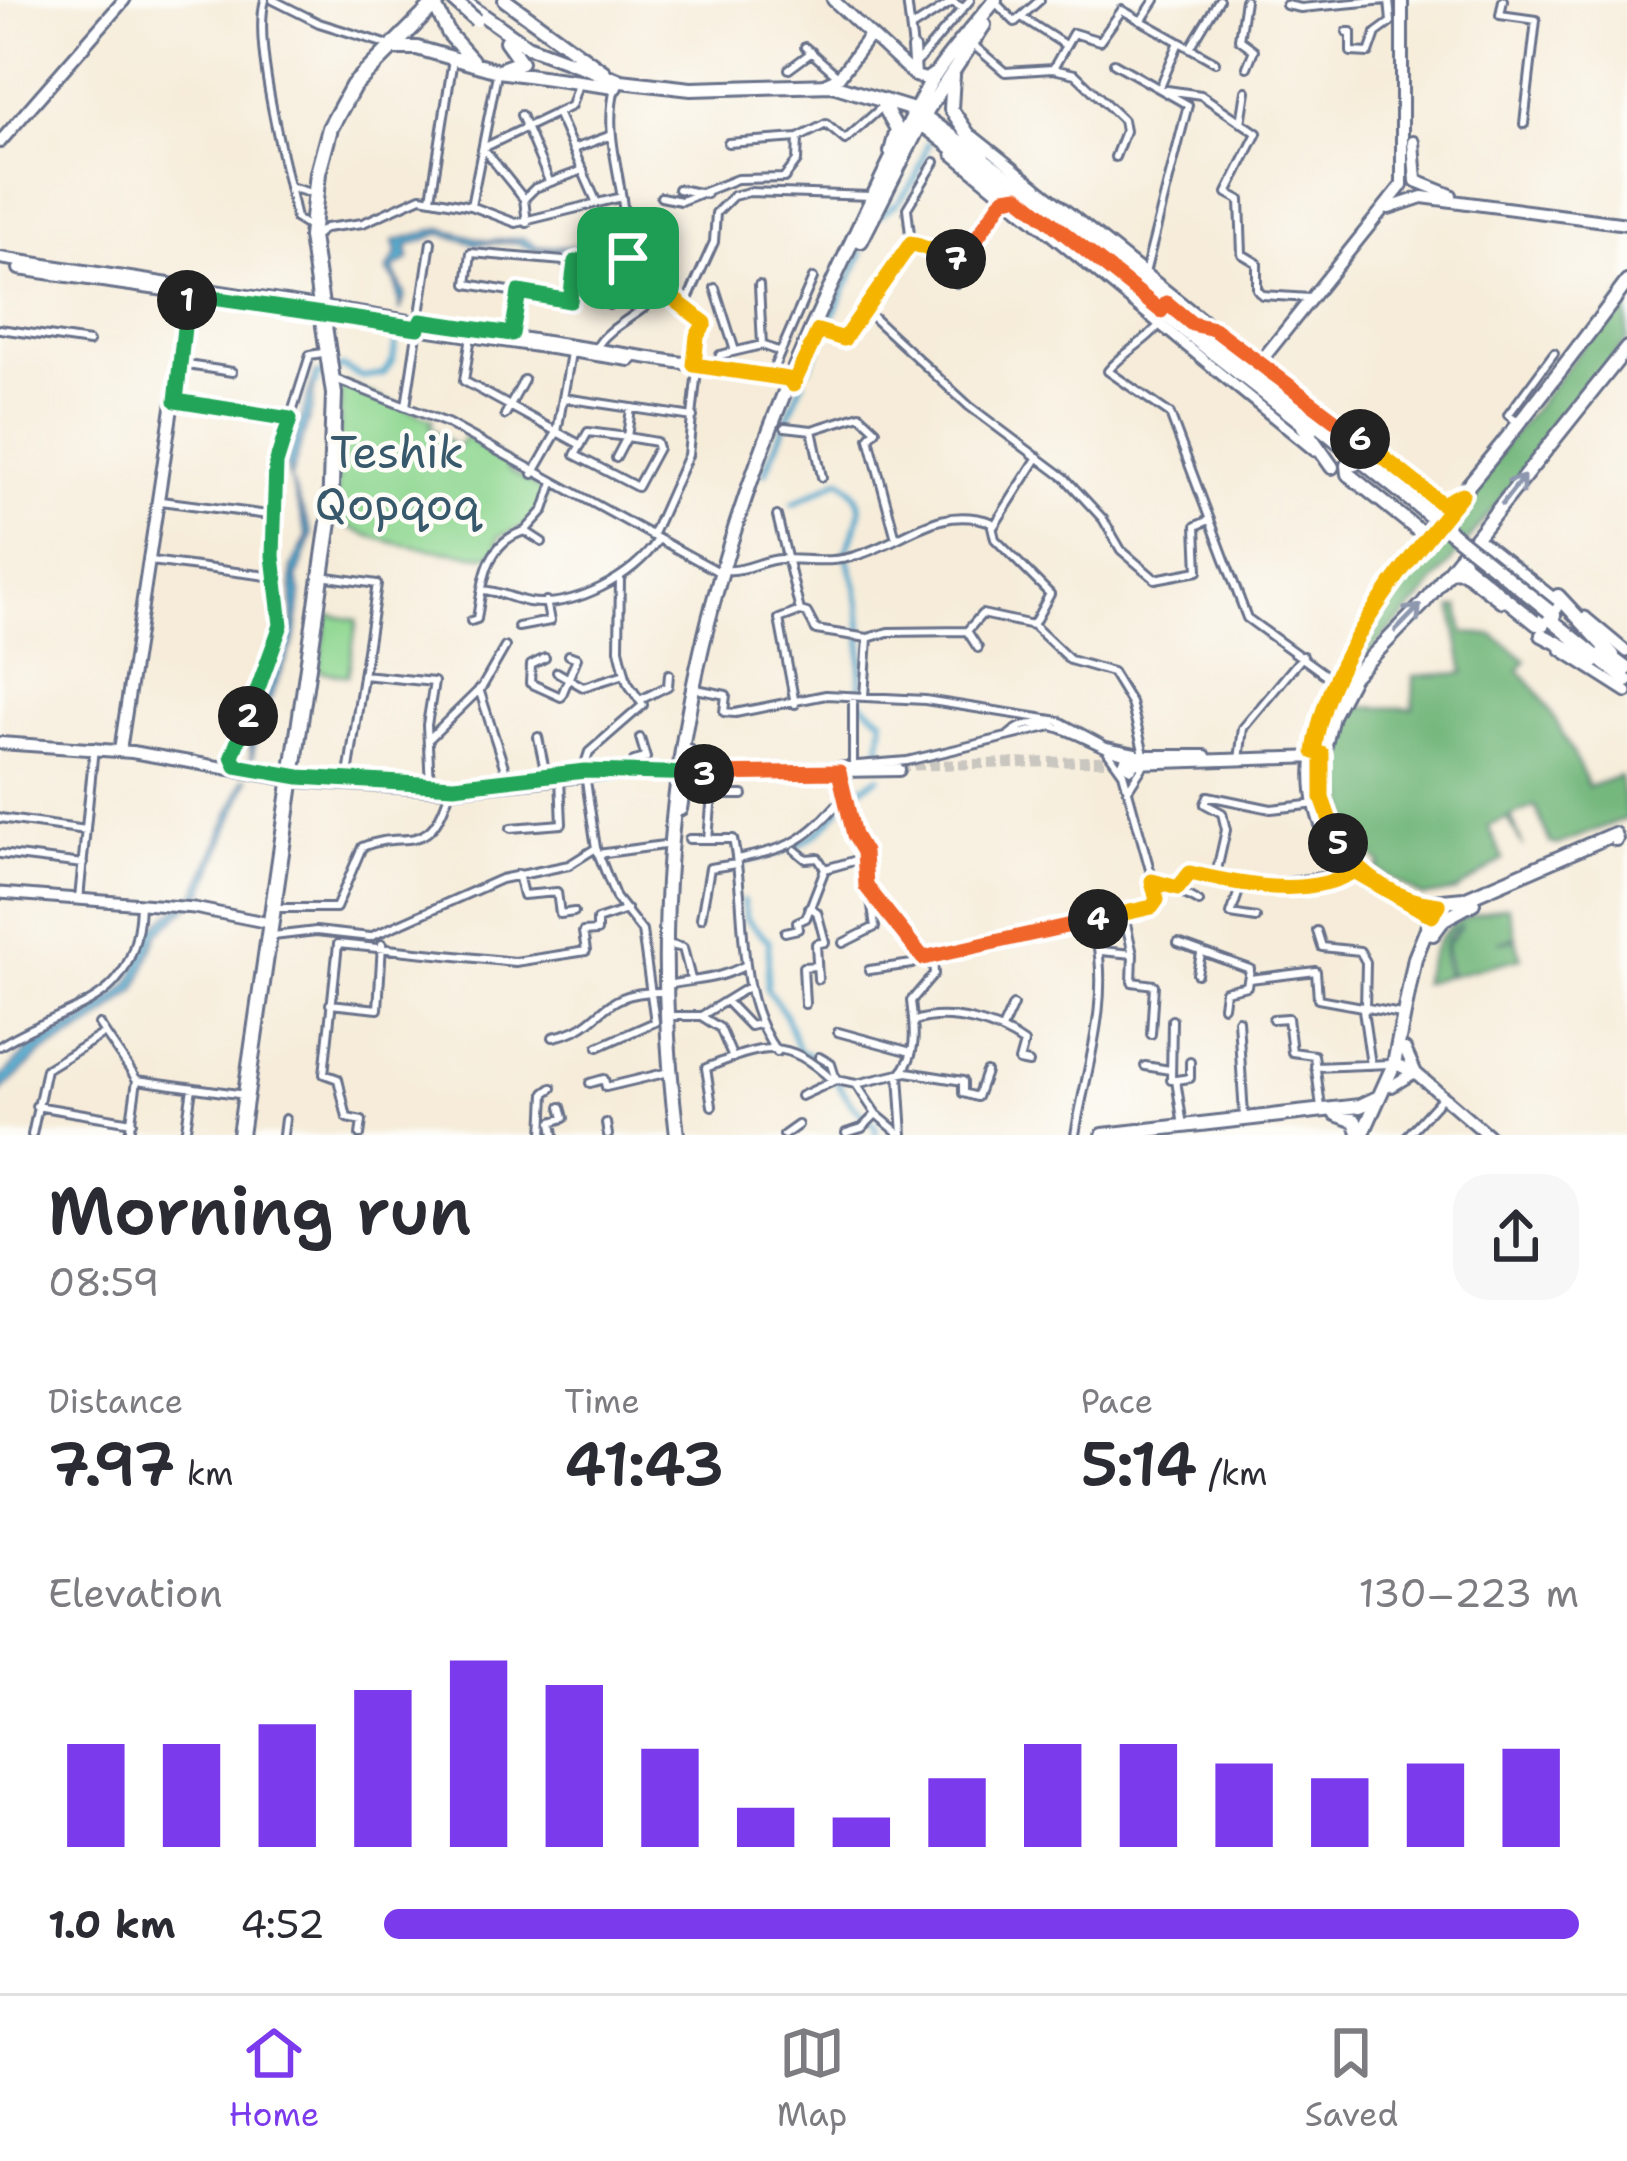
<!DOCTYPE html>
<meta charset="utf-8">
<style>
body{margin:0;font-family:"Shantell Sans",sans-serif;background:#f7f7f7;color:#2b2b33;height:100vh;display:flex;flex-direction:column;font-size:45px;white-space:nowrap}
*{box-sizing:border-box;margin:0}
p{font-size:39px;color:#7c7c81}
.icon{flex:none;width:66px;height:66px;fill:none;stroke:currentColor;stroke-width:2;stroke-linecap:round;stroke-linejoin:round}
.map{position:relative;height:1135px;overflow:hidden}
.side{display:flex;flex-direction:column;background:#fff;flex:1}
.side>*{flex:none}
.pin{position:absolute;display:grid;place-items:center;width:102px;height:102px;color:#fff;margin:-51px;border-radius:24px;box-shadow:0 6px 18px #0006}
.km{position:absolute;width:60px;height:60px;margin:-30px;border-radius:50%;background:#222;color:#fff;font-size:33px;line-height:60px;text-align:center}
.round{display:grid;place-items:center;flex:none;width:126px;height:126px;border-radius:36px;background:#f7f7f7}
.headline{display:flex;align-items:center;justify-content:space-between;height:204px;padding:0 48px}
h1{font-size:66px;font-weight:600;line-height:90px}
.figures{display:grid;grid-template-columns:repeat(3,1fr);gap:18px;height:204px;padding:12px 48px}
.figures div{display:grid;align-content:center}
.figures b{font-size:60px;font-weight:600}
.figures small{font-size:33px;font-weight:400}
.figures p{font-size:33px}
.chart{height:336px;padding:24px 48px}
.chart p{display:flex;justify-content:space-between}
.chart svg{width:100%;height:216px;margin-top:12px;stroke:#7c3aed;stroke-width:6}
ul{padding:0 48px;list-style:none;font-size:39px}
li{display:grid;grid-template-columns:192px 144px 1fr;align-items:center;height:90px}
li i{height:30px;border-radius:15px;background:#7c3aed}
.menu{display:flex;justify-content:space-around;align-items:center;height:168px;border-top:3px solid #e1e1e2;background:#fff;font-size:33px;color:#7c7c81}
.menu a{display:grid;justify-items:center;gap:6px}
.menu .current{color:#7c3aed}
.map>svg:first-child{display:block}
</style>
<div class="map">
<svg width="1627" height="1135" viewBox="0 0 1627 1135">
<rect width="100%" height="100%" fill="#fdfcf7"/>
<filter id="ink" filterUnits="userSpaceOnUse"><feTurbulence type="fractalNoise" baseFrequency=".00833" numOctaves="2"/><feDisplacementMap in="SourceGraphic" scale="24" xChannelSelector="R" yChannelSelector="G"/><feConvolveMatrix kernelMatrix="1 2 1 2 8 2 1 2 1" color-interpolation-filters="sRGB"/></filter>
<filter id="wash" filterUnits="userSpaceOnUse"><feTurbulence type="fractalNoise" baseFrequency=".004" numOctaves="4" result="noise"/><feDisplacementMap in="SourceGraphic" scale="48" xChannelSelector="R" yChannelSelector="G"/><feGaussianBlur stdDeviation="2.7" result="paint"/><feColorMatrix in="noise" values="0 0 0 0 0 0 0 0 0 0 0 0 0 0 0 0 0 1.4 0 .05"/><feComposite in="paint" operator="in"/></filter>
<g filter="url(#wash)">
<rect width="100%" height="100%" fill="#f6ecd9"/>
<path fill="#91d893" stroke="#568478" stroke-width="3" d="M345,383L433,420L430,427L457,448L465,437L510,463L507,469L547,494C538,522 526,527 499,536L496,552L484,556C446,551 362,545 336,517L341,386Z
M328,615L357,620L348,676L319,671Z"/>
<path fill="#74b87d" stroke="#48746e" stroke-width="3" d="M1627,291V340L1422,598L1365,657L1357,651L1398,580Z
M1459,607L1464,633L1493,635L1526,660L1519,671C1542,689 1577,758 1588,787L1620,776L1627,818L1557,845L1550,843L1535,806L1511,816L1523,847L1508,818L1488,826L1503,860L1456,891L1423,897L1377,869L1381,864C1332,821 1345,770 1346,707L1413,708L1414,676L1464,673L1452,608Z
M1508,906L1516,936L1498,942L1516,939L1521,958L1450,976L1446,945L1462,925C1439,936 1443,955 1447,976L1422,983C1437,925 1452,918 1508,906Z"/>
<path fill="#4da5ca" stroke="#346a94" stroke-width="3" d="M631,227L653,231L652,236C628,232 613,239 591,235L580,249L532,250L517,242L476,244L441,233L407,246L409,259L393,269L405,295L400,311L396,282L387,271L397,253L394,241L440,228L487,241L523,238L538,247L577,246L589,233Z
M316,371L312,408L290,479L312,534L297,578L301,593L295,639L256,733L252,762L249,738L293,624L292,567L307,537L286,465Z
M244,778L248,779L203,894L158,934L137,989L92,1026L41,1054L0,1093V1079L30,1048L87,1019L130,983L152,929L197,892Z"/>
<g fill="none" stroke-linecap="round" stroke-linejoin="round">
<path stroke="#4da5ca" stroke-width="6" d="M900,200L916,178L928,143
M879,215L896,204
M850,279L862,253
M826,330L848,282
M809,367L823,336
M316,383L317,376L342,367L362,377L383,374L393,360L398,324
M765,473L803,381
M793,504L840,479C877,505 853,527 845,554C866,598 862,655 859,701L883,719L879,756
M848,796L879,777
M739,870L744,861C784,852 816,845 840,807
M743,901L746,919L769,941L767,989L785,1014L799,1051L824,1061
M834,1077L852,1105L875,1125L876,1135"/>
</g>
</g>
<g filter="url(#ink)">
<g fill="none" stroke-linecap="round" stroke-linejoin="round">
<path stroke="#cac6c0" stroke-width="10" stroke-dasharray="10 5" stroke-linecap="butt" d="M899,766L1131,760"/>
<defs>
<path id="minor" d="M265,0C252,45 286,167 296,219L304,224
M273,0L319,23L386,44
M907,0L913,49
M1245,0L1239,39L1254,50L1247,67
M1503,0L1500,15L1536,20L1524,124
M1286,5L1301,8L1386,0
M999,6L1015,22L1040,0
M1023,18L1065,45
M1141,21L1155,0
M911,28L952,2L963,8
M1347,32H1351V52L1369,53L1376,33L1391,22L1389,0
M971,43L1005,72L1053,69L1075,74L1123,120L1125,131L1115,157
M805,47L839,77
M1190,48L1219,0
M1114,63L1188,105L1145,273
M914,66L970,0
M1054,67L1073,33L1100,41L1122,10L1215,62
M789,69L812,52
M1161,85L1179,42
M615,88C604,132 620,171 624,215L657,222
M1167,90L1201,95L1257,133L1227,193L1240,200L1242,254L1257,263V289L1262,295L1310,298
M521,115L549,181
M558,115L596,201
M1241,123L1246,91
M728,143L798,138L826,124L845,140L881,108
M573,149L609,136
M290,187L307,192
M678,189L706,194
M661,197L681,201L737,179L784,178L797,161L798,138
M431,198L453,59
M524,199L535,188L583,170
M471,206L497,74
M527,223L524,199L483,148L571,106L578,84
M314,237L325,228L363,223L421,197L471,206L516,223L622,197
M911,243L961,261
M618,257L615,290L636,286
M575,262L570,301L467,284L471,253L575,262L604,254L645,255L653,283L705,323L697,336L694,365
M957,283L961,261L1004,199
M759,285L762,345
M715,288L735,351
M609,305L615,290
M685,306L714,242L716,213L733,196L749,192L872,196
M866,311L969,406L1065,478L1103,519L1121,550L1155,579L1198,571L1196,526L1207,521
M1161,323C1144,344 1124,351 1108,371L1170,414L1247,618L1334,681
M0,329L89,342
M818,331L845,339L900,264L911,243L907,208L935,162
M512,334L519,292
M471,336L464,381L581,445
M597,347C607,327 644,313 662,292
M181,364L232,372
M717,367L720,355L762,345L780,352
M775,377V365L813,278
M335,379L447,423L719,572
M564,398L693,417
M176,401L290,419
M406,406L431,242
M505,415L524,380
M1519,423L1508,415L1554,353
M785,427L812,430L860,415L876,430L869,438L895,535
M812,430L822,477
M616,458L627,437L588,432L575,455L637,487L658,448L656,442L627,437L631,408
M533,474L557,432L571,353
M161,501L276,516
M777,516L800,611L807,613L816,630L868,638L888,632L967,631L982,614L1033,625
M994,526L1038,457
M652,536L688,455L697,370
M542,542L525,531L544,510L553,483
M151,561L275,577
M727,570C746,572 763,559 782,559C809,559 831,564 858,555C906,541 937,504 991,522L995,539L1050,594L1033,625
M321,576L377,584L347,782
M482,590C499,591 513,599 529,602C574,609 634,576 657,541
M471,621L477,619C483,583 485,542 525,531
M1033,625L1070,660L1112,672L1131,703L1144,754
M518,627L550,621L546,601
M967,631L978,648
M545,658L531,665L530,683L561,697L577,658L569,655
M557,672L583,687L625,674
M363,675L434,682L427,725L430,785
M479,689L508,779
M701,690L726,695L724,712L735,713L826,695L925,700L1059,721L1106,746L1135,752
M864,696L868,638
M642,699L668,686L669,674
M795,704L779,619L800,611
M1009,735C1042,703 1091,749 1128,756
M538,737L546,775
M430,738L482,687L505,647
M1239,760L1243,728L1303,656
M853,762V700
M226,765L279,635L281,602L273,556L276,464L310,355L322,353
M821,768L907,761L1052,726
M633,771L634,761L646,758L640,738
M839,772L854,835L864,852L875,927L843,943
M706,774L712,795L708,839
M1129,788L1142,768
M712,795H743
M0,818L86,830
M511,828L562,824L560,778
M1325,837L1322,845L1332,878
M689,839H733C748,910 733,992 777,1052
M795,850L806,859L818,858L825,869
M0,854L83,864
M598,854L664,845
M737,859C794,847 805,841 843,798
M518,874L523,895L557,892L560,914L574,912
M1215,879L1226,830L1222,813L1205,804L1208,796L1271,809L1317,804
M1152,881L1178,888L1189,873L1257,887L1352,872
M1241,885L1231,914L1256,918
M866,886L916,953L927,959L1152,907L1157,895L1123,773L1108,752
M1174,888L1199,902
M79,899L94,747
M809,907L817,912L825,942L816,944L818,979
M275,908H336L362,847C406,828 429,861 450,790
M1124,915L1133,954L1132,982L1154,985L1151,1034
M701,918L710,868L736,864
M1317,931L1322,947L1360,951L1366,962L1365,1010
M785,932L798,929L797,922L806,918L825,869L864,858
M273,936L316,931L370,937L501,879L569,865L596,848
M1178,943L1250,969L1247,986L1225,991L1223,1006
M671,945L683,948L691,979
M1101,951L1133,954
M869,970L912,964L921,957
M1197,974L1201,954
M1250,979L1316,971L1318,999L1401,1014
M672,984C700,979 720,979 746,965
M727,1002L750,1026L759,1024
M330,1004L378,1009L382,944
M805,1004L803,967L816,966
M1363,1010L1371,1065
M673,1016H701L745,989
M701,1016L720,1028L733,1058
M1273,1019L1288,1018L1292,1052L1314,1055L1321,1107
M1172,1020L1171,1080H1176L1183,1126
M1238,1020L1244,1116
M915,1021C950,1009 999,1025 1024,1043L1019,1061L1029,1063
M99,1024L137,1080L238,1094
M1002,1029L1013,1005
M838,1032L911,1052
M553,1037C610,1026 593,990 665,992
M0,1046C73,1000 136,1010 140,905
M598,1047L655,1022L642,931L616,898L596,848L584,767L589,752L643,705L627,682L619,649L620,577
M819,1057L831,1064L836,1080
M1145,1066L1170,1070
M1315,1067L1390,1064
M1176,1080L1190,1078V1062
M590,1083L604,1079L606,1087L669,1072
M856,1084L876,1114L901,1135
M801,1096L836,1080L856,1084L907,1072L963,1081V1093L977,1097L986,1072
M36,1106L132,1122
M712,1106L706,1068C763,1045 786,1036 833,1081
M606,1123L608,1135
M846,1133L862,1128L876,1114
M32,1135L46,1069L105,1033
M129,1135L137,1080
M185,1135L192,1088
M283,1135L285,1119
M360,1135L362,1121L347,1118L338,1079L324,1074L338,944L515,962L586,951L583,932L597,931V920L627,910
M543,1135L545,1093L552,1088
M554,1135L552,1122L564,1118L561,1107
M784,1135L798,1125
M903,1135L899,1075C919,1054 914,1028 911,1001L934,974L933,958
M1075,1135C1086,1069 1110,1004 1096,937
M1408,1135L1439,1101"/>
<path id="tertiary" d="M973,136L1252,359
M952,154L1315,451
M1450,572H1462L1501,602
M1585,617L1627,652
M1561,650L1627,692
M0,893L194,908L264,922"/>
<path id="secondary" d="M833,0L915,76L926,79L933,74
M913,49L915,75
M826,83L839,77L867,39
M0,142L124,0
M1413,142L1416,181L1451,195
M1389,208L1422,197L1627,224
M0,258L787,379L793,385
M19,269L221,298
M257,304L630,360
M1375,451L1252,359L1265,356L1402,185V0
M0,743L132,752L299,781L450,790L592,775L899,770
M120,751L190,289
M1131,763L1319,757
M1131,768L1124,764L1128,756H1205
M1405,1049L1415,1071
M1400,1066L1417,1074L1488,1135
M1392,1086L1410,1075"/>
<path id="primary" d="M505,0L604,72
M463,1L527,46L621,81L691,89L832,85L917,111L1021,186L1379,475
M435,6L449,34L472,60
M393,48H417L498,71L615,87
M504,68L521,62L506,41
M953,75L951,109L983,156
M883,105L897,129L891,152
M917,120L1311,430
M861,241L928,109L984,25
M1303,426L1332,467
M1359,459V451L1366,450L1437,507L1442,519
M1355,464L1347,465L1348,474L1419,531H1432
M1471,543L1483,544L1556,602V608L1549,611L1554,615
M1461,555L1464,565L1537,624H1543L1545,615L1627,681
M1558,596L1613,655
M1542,635L1594,662
M1604,652L1627,669
M1321,762L1332,716L1353,676L1422,605L1627,348
M680,809L689,752
M1421,903L1464,899L1614,834L1616,839
M1433,934L1444,919L1473,903
M1336,1114L1355,1121L1360,1135
M677,1135C638,826 702,560 833,282C862,219 892,156 924,94C942,59 971,31 995,0
M1103,1135L1360,1106L1377,1098
M1362,1135L1394,1064L1415,958L1432,916C1397,888 1359,892 1330,842C1259,714 1430,534 1504,442C1546,390 1587,336 1627,282"/>
<path id="trunk" d="M240,1135L330,515L334,394L311,237L318,173L330,128L353,86L439,0"/>
</defs>
<use href="#minor" stroke="#687189" stroke-width="12"/>
<use href="#tertiary" stroke="#687189" stroke-width="15"/>
<use href="#secondary" stroke="#687189" stroke-width="16"/>
<use href="#primary" stroke="#687189" stroke-width="18"/>
<use href="#trunk" stroke="#687189" stroke-width="20"/>
<use href="#minor" stroke="#fff" stroke-width="6"/>
<use href="#tertiary" stroke="#fff" stroke-width="9"/>
<use href="#secondary" stroke="#fff" stroke-width="10"/>
<use href="#primary" stroke="#fff" stroke-width="12"/>
<use href="#trunk" stroke="#fff" stroke-width="14"/>
<defs>
<path id="primary-bridge" d="M453,0L476,20
M1379,475L1549,611"/>
</defs>
<use href="#primary-bridge" stroke="#687189" stroke-width="18" stroke-linecap="butt"/>
<use href="#primary-bridge" stroke="#fff" stroke-width="12"/>
</g>
<defs><path id="oneway-shaft" d="M-6 0H5M1.5-3L5.5 0L1.5 3" fill="none" stroke-width="1.6" stroke-linecap="round" stroke-linejoin="round" transform="scale(3)"/></defs>
<g stroke="#8d97ae">
<use href="#oneway-shaft" transform="translate(1513 490) rotate(-52)"/>
<use href="#oneway-shaft" transform="translate(1408 618) rotate(-46)"/>
</g>
</g>
<g fill="none" stroke-linecap="round" stroke-linejoin="round" filter="url(#ink)">
<defs>
<path id="split-1" d="M187,300L192,295L418,328L421,321L512,334L519,292L570,301L575,262L604,254L628,258"/>
<path id="split-2" d="M187,300L176,401L290,419L276,464L273,556L281,625L248,716"/>
<path id="split-3" d="M248,716L232,756L236,766L299,777L454,786L585,771L704,774"/>
<path id="split-4" d="M704,774L839,772L854,835L864,852L866,886L923,958L1098,919"/>
<path id="split-5" d="M1098,919L1152,907L1157,900L1152,881L1178,888L1190,873C1238,884 1308,900 1354,871L1432,916L1439,905C1398,901 1361,877 1338,843"/>
<path id="split-6" d="M1338,843L1322,798V754L1314,752C1325,660 1405,564 1462,494L1442,504L1360,439"/>
<path id="split-7" d="M956,259L961,261L1004,198L1018,196L1161,311L1167,303L1192,324L1214,329L1360,439"/>
<path id="split-8" d="M628,258L646,256L653,283L705,323L697,336L694,365L788,379L793,385L818,331L844,339L911,243L956,259"/>
</defs>
<use href="#split-1" stroke="#fff" stroke-width="24"/>
<use href="#split-2" stroke="#fff" stroke-width="24"/>
<use href="#split-3" stroke="#fff" stroke-width="24"/>
<use href="#split-4" stroke="#fff" stroke-width="24"/>
<use href="#split-5" stroke="#fff" stroke-width="24"/>
<use href="#split-6" stroke="#fff" stroke-width="24"/>
<use href="#split-7" stroke="#fff" stroke-width="24"/>
<use href="#split-8" stroke="#fff" stroke-width="24"/>
<use href="#split-1" stroke="#22a559" stroke-width="15"/>
<use href="#split-2" stroke="#22a559" stroke-width="15"/>
<use href="#split-3" stroke="#22a559" stroke-width="15"/>
<use href="#split-4" stroke="#f0652b" stroke-width="15"/>
<use href="#split-5" stroke="#f5b400" stroke-width="15"/>
<use href="#split-6" stroke="#f5b400" stroke-width="15"/>
<use href="#split-7" stroke="#f0652b" stroke-width="15"/>
<use href="#split-8" stroke="#f5b400" stroke-width="15"/>
</g>
<g text-anchor="middle" stroke-width="9" stroke-linejoin="round" paint-order="stroke">
<g font-size="45" fill="#38596b" stroke="#fdfcf7">
<text x="397" y="468">Teshik<tspan x="397" dy="52">Qopqoq</tspan></text>
</g>
</g>
</svg>
<div class="pin" style="left:628px;top:258px;background:#1e9e55"><svg class="icon" aria-label="arrive" viewBox="0 0 24 24"><path d="M6 21V4h12l-3 4 3 4H6"/></svg></div>
<b class="km" style="left:187px;top:300px">1</b>
<b class="km" style="left:248px;top:716px">2</b>
<b class="km" style="left:704px;top:774px">3</b>
<b class="km" style="left:1098px;top:919px">4</b>
<b class="km" style="left:1338px;top:843px">5</b>
<b class="km" style="left:1360px;top:439px">6</b>
<b class="km" style="left:956px;top:259px">7</b>
</div>
<section class="side">
<div class="headline"><div><h1>Morning run</h1><p>08:59</p></div><a class="round"><svg class="icon" aria-label="share" viewBox="0 0 24 24"><path d="M12 15V3M7 8l5-5 5 5M5 13v7h14v-7"/></svg></a></div>
<div class="figures">
<div><p>Distance</p><b>7.97<small> km</small></b></div>
<div><p>Time</p><b>41:43</b></div>
<div><p>Pace</p><b>5:14<small> /km</small></b></div>
</div>
<div class="chart"><p><span>Elevation</span>130–223 m</p>
<svg viewBox="0 0 160 44" preserveAspectRatio="none"><path d="M5 44V23M15 44V23M25 44V19M35 44V12M45 44V6M55 44V11M65 44V24M75 44V36M85 44V38M95 44V30M105 44V23M115 44V23M125 44V27M135 44V30M145 44V27M155 44V24"/></svg>
</div>
<ul>
<li><b>1.0 km</b>4:52<i style="width:100%"></i></li>
</ul>
</section>
<nav class="menu">
<a class="current"><svg class="icon" aria-label="home" viewBox="0 0 24 24"><path d="M3 11l9-7 9 7M6 9v11h12V9"/></svg>Home</a>
<a><svg class="icon" aria-label="map" viewBox="0 0 24 24"><path d="M3 6l6-2 6 2 6-2v14l-6 2-6-2-6 2zM9 4v14M15 6v14"/></svg>Map</a>
<a><svg class="icon" aria-label="saved" viewBox="0 0 24 24"><path d="M7 4h10v16l-5-4-5 4z"/></svg>Saved</a>
</nav>
